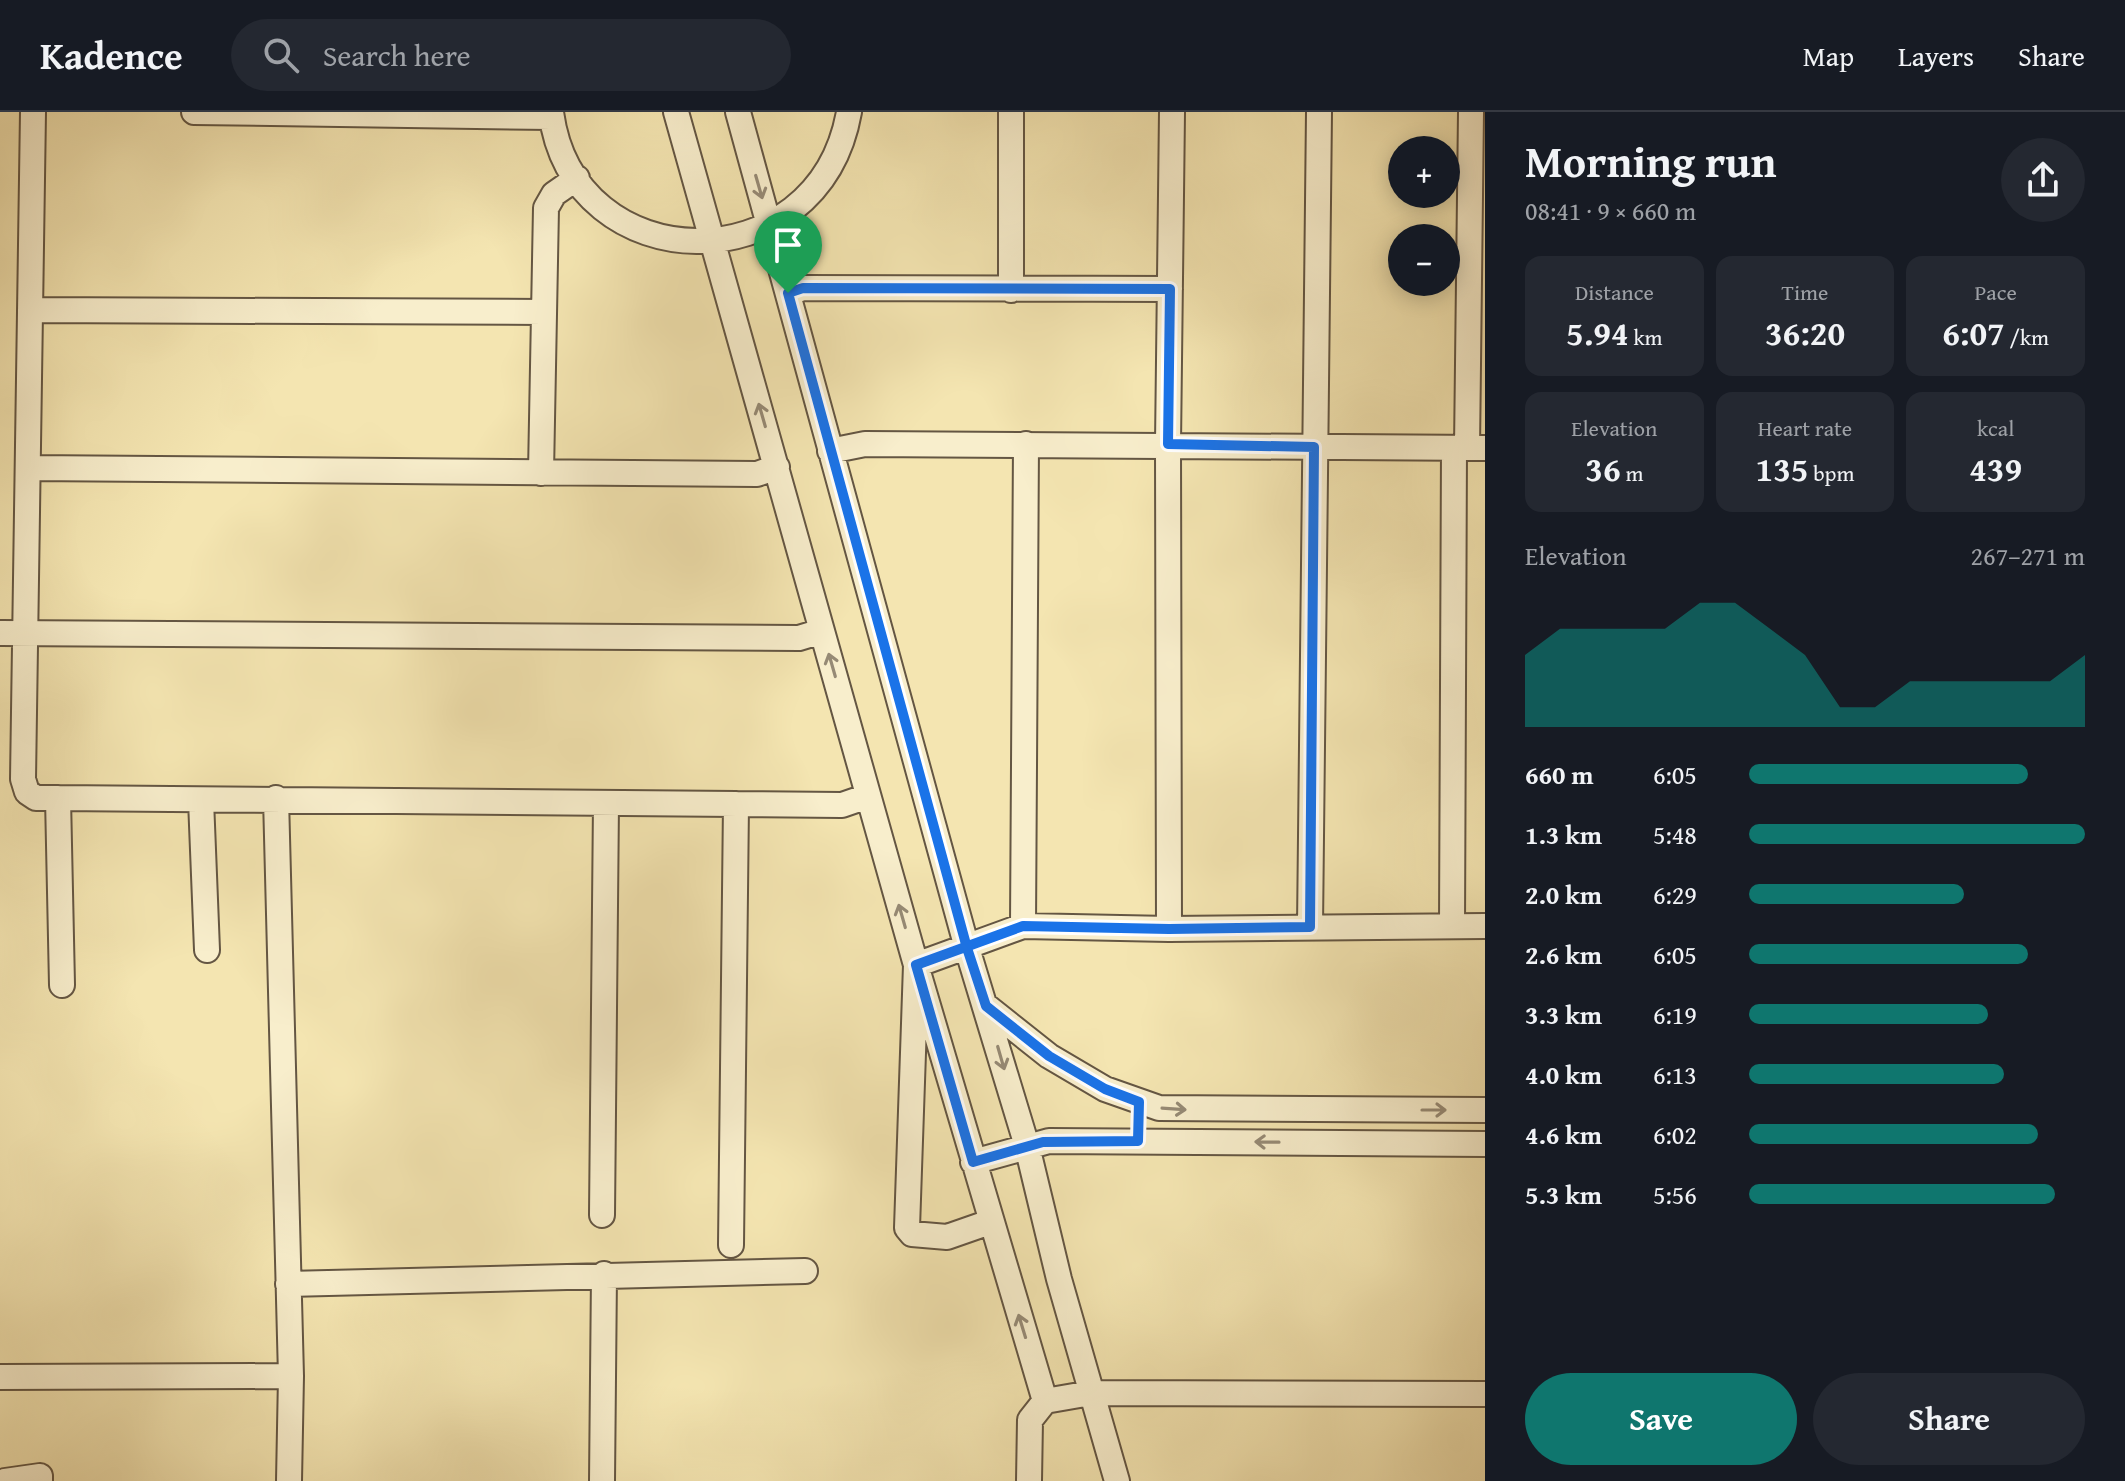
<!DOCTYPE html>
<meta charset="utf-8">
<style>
body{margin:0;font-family:"Gentium Book Plus",serif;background:#242831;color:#f1f3f6;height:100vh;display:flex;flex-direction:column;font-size:30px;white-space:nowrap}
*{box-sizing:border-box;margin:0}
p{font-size:26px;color:#9ea1a6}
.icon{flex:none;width:44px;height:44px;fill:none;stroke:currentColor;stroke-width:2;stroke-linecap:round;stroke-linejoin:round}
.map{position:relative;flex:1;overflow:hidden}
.sheet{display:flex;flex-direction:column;background:#171b24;width:640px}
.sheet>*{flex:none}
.controls{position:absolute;left:1388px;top:24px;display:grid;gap:16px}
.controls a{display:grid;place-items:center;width:72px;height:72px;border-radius:50%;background:#171b24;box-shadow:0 4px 20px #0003;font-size:40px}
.pin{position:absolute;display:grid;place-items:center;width:68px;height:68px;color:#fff;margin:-82px -34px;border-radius:50% 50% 50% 0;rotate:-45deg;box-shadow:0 0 8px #0007}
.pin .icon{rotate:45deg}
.round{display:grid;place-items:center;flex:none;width:84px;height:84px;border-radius:42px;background:#242831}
.headline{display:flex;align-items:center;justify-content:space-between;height:136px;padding:0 40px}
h1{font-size:44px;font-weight:700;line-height:60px}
.metrics{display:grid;grid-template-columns:repeat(3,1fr);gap:12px;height:136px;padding:8px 40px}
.metrics div{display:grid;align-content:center;border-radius:16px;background:#242831;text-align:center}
.metrics b{font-size:34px;font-weight:700}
.metrics small{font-size:22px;font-weight:400}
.metrics p{font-size:22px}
.chart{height:224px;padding:16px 40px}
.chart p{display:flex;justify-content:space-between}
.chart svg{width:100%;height:144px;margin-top:8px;fill:#0f766e;opacity:.7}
.button{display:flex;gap:16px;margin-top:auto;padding:16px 40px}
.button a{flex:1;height:92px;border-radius:48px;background:#0f766e;color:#fff;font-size:32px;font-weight:700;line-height:92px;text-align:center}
.button a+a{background:#242831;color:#f1f3f6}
ul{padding:0 40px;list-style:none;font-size:26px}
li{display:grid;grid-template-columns:128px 96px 1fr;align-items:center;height:60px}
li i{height:20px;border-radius:10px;background:#0f766e}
header{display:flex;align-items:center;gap:48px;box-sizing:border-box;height:112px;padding:0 40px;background:#171b24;border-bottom:2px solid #363941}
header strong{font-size:38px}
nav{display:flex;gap:44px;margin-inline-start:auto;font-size:28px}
.search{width:560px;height:72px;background:#242831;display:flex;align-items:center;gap:20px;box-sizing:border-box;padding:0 28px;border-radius:44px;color:#9ea1a6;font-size:30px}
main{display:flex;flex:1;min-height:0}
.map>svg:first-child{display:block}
</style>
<header>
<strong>Kadence</strong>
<div class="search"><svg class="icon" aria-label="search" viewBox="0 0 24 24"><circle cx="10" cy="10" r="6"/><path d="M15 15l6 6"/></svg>Search here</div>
<nav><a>Map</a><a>Layers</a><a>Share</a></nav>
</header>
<main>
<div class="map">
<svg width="1485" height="1369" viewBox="0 0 1485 1369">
<rect width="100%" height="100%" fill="#f4e5b1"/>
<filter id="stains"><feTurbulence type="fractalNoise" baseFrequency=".0025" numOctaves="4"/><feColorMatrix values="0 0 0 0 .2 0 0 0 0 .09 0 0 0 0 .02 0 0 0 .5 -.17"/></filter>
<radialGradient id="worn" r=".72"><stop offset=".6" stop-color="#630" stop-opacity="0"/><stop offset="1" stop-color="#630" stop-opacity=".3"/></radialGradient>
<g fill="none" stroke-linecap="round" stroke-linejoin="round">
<defs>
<path id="minor" d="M33,0L23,667L27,680L36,686H58L736,692L842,693L868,684
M194,0L551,5
M551,0C573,170 818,174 849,0
M676,0L916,853L1045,1289
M738,0L967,836L1027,1034L1059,1167L1117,1369
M1011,178V0
M788,181L803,176L1170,177
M30,198L543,200
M1467,336L1471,0
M830,339L865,332L1485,336
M29,356L757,362L777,355
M541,361L546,96L554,82L577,66
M0,521L799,526L822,519
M58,686L62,873
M276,686L291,1264L289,1369
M201,688L207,838
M1023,814L1026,332
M1452,814L1454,336
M1310,815L1319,0
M1169,817L1168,332L1172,0
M986,894L1049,944L1105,977L1159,996L1485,998
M973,1050L1049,1029L1485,1032
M602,1103L606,691
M990,1110L947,1125L912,1122L907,1116L916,853L1023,814L1169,817L1485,814
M731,1133L736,692
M288,1172L805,1159
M0,1265L291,1264
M5,1369L40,1364V1369
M602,1369L604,1162
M1029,1369L1030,1308L1045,1289L1091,1281L1485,1282"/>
</defs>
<use href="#minor" stroke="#645643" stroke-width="28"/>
<use href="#minor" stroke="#f8eecc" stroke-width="24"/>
</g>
<defs><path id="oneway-shaft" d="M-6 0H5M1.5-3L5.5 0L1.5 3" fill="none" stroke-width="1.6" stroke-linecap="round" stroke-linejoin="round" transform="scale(2)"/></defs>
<g stroke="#968a75">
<use href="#oneway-shaft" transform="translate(759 75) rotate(74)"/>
<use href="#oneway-shaft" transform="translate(762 303) rotate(-106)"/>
<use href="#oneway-shaft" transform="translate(832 553) rotate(-106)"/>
<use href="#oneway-shaft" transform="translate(902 804) rotate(-106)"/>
<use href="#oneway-shaft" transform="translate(1001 946) rotate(74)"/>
<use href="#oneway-shaft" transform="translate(1174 997) rotate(4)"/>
<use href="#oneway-shaft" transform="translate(1434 998)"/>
<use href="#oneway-shaft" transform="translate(1267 1030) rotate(-179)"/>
<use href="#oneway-shaft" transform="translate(1022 1214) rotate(-107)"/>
</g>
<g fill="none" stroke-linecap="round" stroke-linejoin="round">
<defs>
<path id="route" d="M788,181L967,836L986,894L1049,944L1105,977L1139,990L1138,1029L1043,1030L973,1050L916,853L1023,814L1169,817L1310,815L1314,335L1168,332L1170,177L803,176L788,181"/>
</defs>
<use href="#route" stroke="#fff" stroke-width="16"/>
<use href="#route" stroke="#1a73e8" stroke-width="10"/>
</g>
<rect width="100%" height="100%" filter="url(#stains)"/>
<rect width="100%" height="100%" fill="url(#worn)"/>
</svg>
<div class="controls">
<a>+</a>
<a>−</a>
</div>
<div class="pin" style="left:788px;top:181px;background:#1e9e55"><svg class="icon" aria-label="arrive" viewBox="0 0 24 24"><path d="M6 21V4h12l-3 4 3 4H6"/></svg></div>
</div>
<section class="sheet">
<div class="headline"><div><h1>Morning run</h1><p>08:41 · 9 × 660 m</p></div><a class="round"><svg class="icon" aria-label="share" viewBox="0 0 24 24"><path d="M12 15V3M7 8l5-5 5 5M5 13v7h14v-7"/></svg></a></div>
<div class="metrics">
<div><p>Distance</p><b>5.94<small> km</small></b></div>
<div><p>Time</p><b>36:20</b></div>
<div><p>Pace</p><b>6:07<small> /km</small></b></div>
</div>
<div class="metrics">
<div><p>Elevation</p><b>36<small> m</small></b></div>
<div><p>Heart rate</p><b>135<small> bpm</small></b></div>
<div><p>kcal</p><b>439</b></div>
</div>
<div class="chart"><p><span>Elevation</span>267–271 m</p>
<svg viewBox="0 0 160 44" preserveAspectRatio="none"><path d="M0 44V22L10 14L20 14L30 14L40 14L50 6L60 6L70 14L80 22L90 38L100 38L110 30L120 30L130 30L140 30L150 30L160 22V44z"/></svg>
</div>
<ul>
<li><b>660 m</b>6:05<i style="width:83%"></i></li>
<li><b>1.3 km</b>5:48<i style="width:100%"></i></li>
<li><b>2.0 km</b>6:29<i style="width:64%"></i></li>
<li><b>2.6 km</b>6:05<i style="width:83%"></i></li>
<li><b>3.3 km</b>6:19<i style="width:71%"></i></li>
<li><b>4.0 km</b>6:13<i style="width:76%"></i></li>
<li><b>4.6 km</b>6:02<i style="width:86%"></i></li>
<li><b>5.3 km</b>5:56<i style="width:91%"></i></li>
</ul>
<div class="button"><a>Save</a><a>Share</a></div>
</section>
</main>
